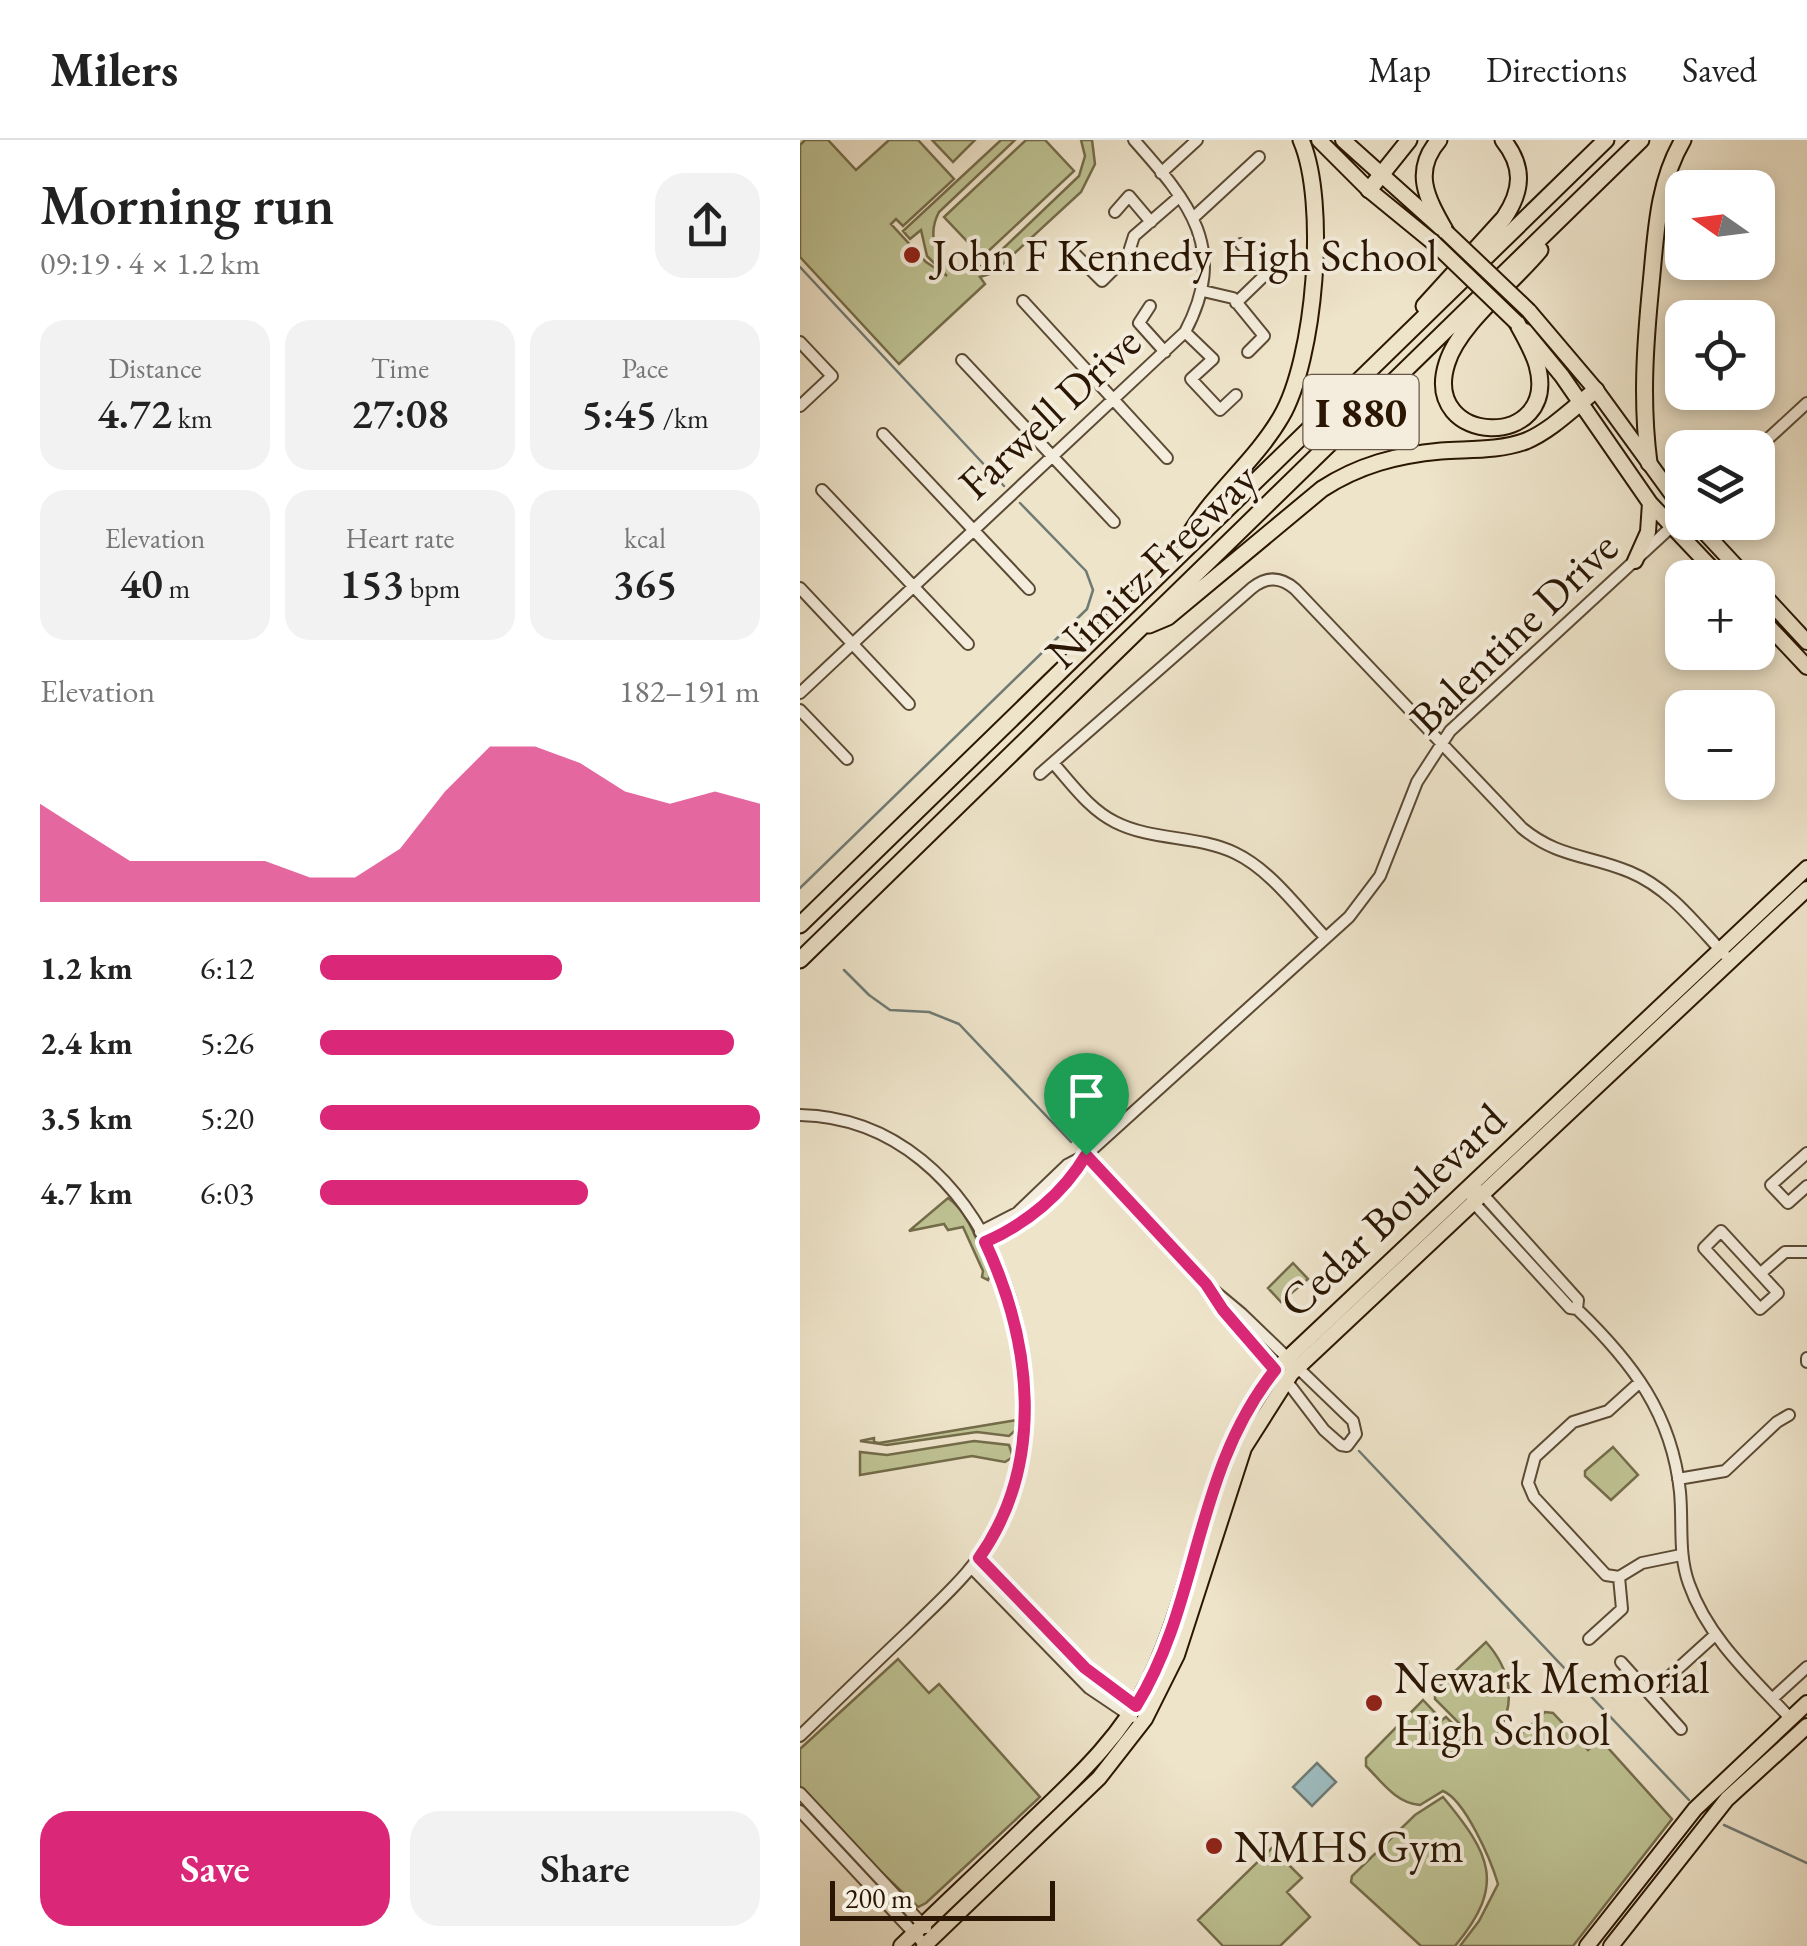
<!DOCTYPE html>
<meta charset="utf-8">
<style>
body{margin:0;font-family:"EB Garamond",serif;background:#f2f2f2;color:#222;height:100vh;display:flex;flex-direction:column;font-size:38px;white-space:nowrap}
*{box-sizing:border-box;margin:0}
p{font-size:32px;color:#767676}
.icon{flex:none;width:55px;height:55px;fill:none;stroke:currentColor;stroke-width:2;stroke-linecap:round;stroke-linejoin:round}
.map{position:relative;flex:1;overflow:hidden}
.details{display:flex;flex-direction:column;background:#fff;width:800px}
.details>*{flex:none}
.needle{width:65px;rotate:284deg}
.controls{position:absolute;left:865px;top:30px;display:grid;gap:20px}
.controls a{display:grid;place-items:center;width:110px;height:110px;border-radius:20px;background:#fff;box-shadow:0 5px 15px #0003;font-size:50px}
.scale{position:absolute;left:30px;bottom:25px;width:225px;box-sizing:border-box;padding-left:10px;border:5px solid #2a1602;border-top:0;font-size:28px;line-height:35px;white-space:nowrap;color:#2a1602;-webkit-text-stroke:8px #f4eddd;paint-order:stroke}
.pin{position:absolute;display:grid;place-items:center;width:85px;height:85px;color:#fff;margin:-102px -42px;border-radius:50% 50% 50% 0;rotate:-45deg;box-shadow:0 0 10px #0007}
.pin .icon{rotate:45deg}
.round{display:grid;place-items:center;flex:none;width:105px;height:105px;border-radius:30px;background:#f2f2f2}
.summary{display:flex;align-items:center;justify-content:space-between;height:170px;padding:0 40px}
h1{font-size:55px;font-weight:600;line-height:75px}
.stats{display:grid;grid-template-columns:repeat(3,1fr);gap:15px;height:170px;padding:10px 40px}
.stats div{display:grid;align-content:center;border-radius:25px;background:#f2f2f2;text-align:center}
.stats b{font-size:42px;font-weight:600}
.stats small{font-size:28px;font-weight:400}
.stats p{font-size:28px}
.chart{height:280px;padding:20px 40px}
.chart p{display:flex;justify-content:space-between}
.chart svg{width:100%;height:180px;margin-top:10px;fill:#db2777;opacity:.7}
.action{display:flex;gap:20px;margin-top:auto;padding:20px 40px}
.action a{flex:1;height:115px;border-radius:30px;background:#db2777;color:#fff;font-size:40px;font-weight:600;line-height:115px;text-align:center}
.action a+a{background:#f2f2f2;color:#222}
ul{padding:0 40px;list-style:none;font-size:32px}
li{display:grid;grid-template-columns:160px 120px 1fr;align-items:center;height:75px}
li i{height:25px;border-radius:12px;background:#db2777}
header{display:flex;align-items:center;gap:60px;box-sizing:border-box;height:140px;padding:0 50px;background:#fff;border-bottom:2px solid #e0e0e0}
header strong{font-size:48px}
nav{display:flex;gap:55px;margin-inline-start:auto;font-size:35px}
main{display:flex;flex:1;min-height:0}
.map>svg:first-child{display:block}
</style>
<header>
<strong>Milers</strong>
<nav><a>Map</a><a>Directions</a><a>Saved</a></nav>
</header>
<main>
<section class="details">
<div class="summary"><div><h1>Morning run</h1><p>09:19 · 4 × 1.2 km</p></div><a class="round"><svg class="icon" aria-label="share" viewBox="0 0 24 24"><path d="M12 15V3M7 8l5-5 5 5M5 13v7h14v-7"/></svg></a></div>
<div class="stats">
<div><p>Distance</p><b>4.72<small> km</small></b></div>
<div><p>Time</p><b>27:08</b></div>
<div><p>Pace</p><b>5:45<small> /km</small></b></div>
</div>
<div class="stats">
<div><p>Elevation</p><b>40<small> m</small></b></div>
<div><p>Heart rate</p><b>153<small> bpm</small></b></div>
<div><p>kcal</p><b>365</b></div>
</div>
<div class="chart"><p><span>Elevation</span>182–191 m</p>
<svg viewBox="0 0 160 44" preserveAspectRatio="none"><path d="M0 44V20L10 27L20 34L30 34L40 34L50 34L60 38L70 38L80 31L90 17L100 6L110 6L120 10L130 17L140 20L150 17L160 20V44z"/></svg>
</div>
<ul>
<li><b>1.2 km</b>6:12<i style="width:55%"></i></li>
<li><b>2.4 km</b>5:26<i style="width:94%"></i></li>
<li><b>3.5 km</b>5:20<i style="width:100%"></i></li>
<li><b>4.7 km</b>6:03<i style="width:61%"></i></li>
</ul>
<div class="action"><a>Save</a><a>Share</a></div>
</section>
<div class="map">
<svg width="1007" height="1806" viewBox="0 0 1007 1806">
<rect width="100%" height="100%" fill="#eee4ca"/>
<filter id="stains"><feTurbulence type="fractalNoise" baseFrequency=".002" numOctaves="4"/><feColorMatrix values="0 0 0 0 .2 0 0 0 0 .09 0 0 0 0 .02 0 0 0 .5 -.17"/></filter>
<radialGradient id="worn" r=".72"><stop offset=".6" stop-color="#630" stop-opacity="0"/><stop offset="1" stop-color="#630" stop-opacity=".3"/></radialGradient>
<path fill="#bec293" stroke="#746c4a" stroke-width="2.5" d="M5,0H28L56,30L89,0H118L154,39L103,86L96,79L91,84L126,122L147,136L127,116L121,90L110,99L103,91L201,0H215L139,72C120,108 152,141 188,123L279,36L285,16L281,0H292L295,24L281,52L193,133L180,137L185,144L99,224L0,117V5Z
M132,0H175L153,22Z
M226,0H245L274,31L182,117L144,77Z
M148,1058C170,1073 180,1110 191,1134L188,1140L182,1137L183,1131L163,1087L148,1090L144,1084L109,1091Z
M493,1123L508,1139L481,1162L468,1148Z
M217,1280L216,1290L209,1296L177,1292L87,1305L60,1301L74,1298V1302L79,1303Z
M174,1301L209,1305L213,1317L205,1322L172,1316L60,1335V1312L87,1315Z
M813,1307L838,1335L811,1360L785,1336V1331Z
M686,1502C711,1530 717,1562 697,1595L707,1607L745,1572L753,1573L788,1610L800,1599L872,1679L773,1806H660L679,1781L698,1744C691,1720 665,1660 643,1651L620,1665C596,1663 582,1642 566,1626V1618L623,1560L642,1580L646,1577L662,1593L665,1589L635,1559V1550Z
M98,1519L129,1553L139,1544L240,1657L126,1763L118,1767L60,1712L0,1647V1609Z
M643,1657C690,1714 707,1744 655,1806H621L551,1742L552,1736L615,1675Z
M472,1708L502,1738L487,1752L510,1777L480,1806H423L398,1780Z"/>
<path fill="#9dbcc0" stroke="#6f7a74" stroke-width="2.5" d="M517,1623L536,1642L512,1666L493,1647Z"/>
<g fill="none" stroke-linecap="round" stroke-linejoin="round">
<path stroke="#6f7a74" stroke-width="2.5" d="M0,127L204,346
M0,748L287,469L293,450L286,431L220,363
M44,830L69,855L90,870L129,872L159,884L271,1002
M559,1311L889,1660
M924,1685L1007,1723"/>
<defs>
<path id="minor" d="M361,33L397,0
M315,72L329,56L351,82
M393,78L459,17
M275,114L302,141L328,115L334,96L379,57
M403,151L433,158L464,196L448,212
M223,161L367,318
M436,163L467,133L441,104
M350,166L339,183L365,212
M385,192L413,219L391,239L420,270L436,255
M0,202L32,236L0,266
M162,220L314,382
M83,294L229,449
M958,308L1007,263
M22,350L168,504
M0,448L109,564
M0,553L385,192C429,109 390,63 334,0
M0,570L47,619
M253,623C272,644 289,669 315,682C352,701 398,695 435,713C471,730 499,770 526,798
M240,634L452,448C467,436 481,437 495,449L722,688C758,718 790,715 830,732C869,748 896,784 924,814
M0,975C189,979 274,1237 198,1386C177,1429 143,1457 110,1490C73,1525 37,1560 0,1596
M1007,1013L971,1045L988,1063L1007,1046
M286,1015L406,1144L442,1174L553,1281L556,1294L547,1306L541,1305L524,1290L492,1248L423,1170L406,1144
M669,1045L673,1062L770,1168L777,1169C832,1222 872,1274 880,1352C883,1383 878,1414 889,1444C908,1498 952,1537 990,1578
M679,1050L778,1160L777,1169
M921,1091L978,1153L960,1169L904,1108Z
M180,1092L217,1073L267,1025L286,1015L549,777L580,736L617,642L650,591L882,377
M185,1102C225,1084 263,1054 286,1016
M961,1133L985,1112H1007
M1007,1218V1222
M840,1242L808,1271L773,1282L735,1317L728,1343L734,1357L806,1435L819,1437L842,1423L881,1415
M878,1339L925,1331L977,1282L989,1275
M179,1419L285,1528L339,1568
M172,1428L289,1548L332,1577
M789,1499L822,1469L819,1437
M821,1522L881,1589
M850,1554L915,1495
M972,1559L1007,1527
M0,1653L126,1788
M0,1671L125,1805"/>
<path id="major" d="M519,0L569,50L635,104
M543,0L641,88
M729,171L796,250L882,368
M725,191L762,236L850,363L921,438
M895,382L947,438
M835,421L848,392L850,363
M958,449L1007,502
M958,475L1007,527
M101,1806C143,1765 186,1725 228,1684C274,1640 321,1598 350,1539C400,1435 401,1325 475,1230L1007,728
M124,1806L299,1638L345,1579L377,1515L444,1308L491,1234L1007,749
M787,1806L895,1669L1007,1563
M811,1806L927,1659L1007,1586"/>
<path id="highway" d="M639,0C611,32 628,60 646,92
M569,50L609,0
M624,166L704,78C723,50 724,26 703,0
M717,183C724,196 733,211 737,225C761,311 620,307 647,223C659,184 713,143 740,110
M849,323C841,262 845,205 851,144C856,95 857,44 883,0
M391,392C416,351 456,320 481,277C515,219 528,62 501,0
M349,485L368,477L522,349C559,325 597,315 641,311C669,309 699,311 726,301C752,290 774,267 796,250
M0,785L806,0
M0,820L841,0"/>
</defs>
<use href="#minor" stroke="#5b4a34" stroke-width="14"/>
<use href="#major" stroke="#2a1602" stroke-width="18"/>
<use href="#highway" stroke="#2a1602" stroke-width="19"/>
<use href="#minor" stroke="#f4eddd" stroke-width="10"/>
<use href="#major" stroke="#eee4ca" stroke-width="14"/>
<use href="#highway" stroke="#eee4ca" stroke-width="15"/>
<defs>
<path id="major-bridge" d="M646,92L729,171
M635,104L717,183"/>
</defs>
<use href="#major-bridge" stroke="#2a1602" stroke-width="18" stroke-linecap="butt"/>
<use href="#major-bridge" stroke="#eee4ca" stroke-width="14"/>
</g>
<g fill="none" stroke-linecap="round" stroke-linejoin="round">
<defs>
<path id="route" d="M286,1015L406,1144L423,1170L475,1230C393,1333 401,1461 336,1566L285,1528L179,1418C246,1323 232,1202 185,1102C226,1084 263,1054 286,1015Z"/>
</defs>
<use href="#route" stroke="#fff" stroke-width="20"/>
<use href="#route" stroke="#db2777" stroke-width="12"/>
</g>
<g fill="#8f2418" stroke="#f4eddd" stroke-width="4">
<circle cx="112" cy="115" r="10"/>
<circle cx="574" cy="1563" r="10"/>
<circle cx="414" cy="1706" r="10"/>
</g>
<g text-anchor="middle" stroke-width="8" stroke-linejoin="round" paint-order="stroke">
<rect fill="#f4eddd" stroke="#675644" stroke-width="2.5" x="503.5" y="235" width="115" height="74" rx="8"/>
<g font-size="42" font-weight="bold" fill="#2a1602">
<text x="561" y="287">I 880</text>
</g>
<g font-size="45" fill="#2a1602" stroke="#f4eddd" text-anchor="start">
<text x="132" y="131">John F Kennedy High School</text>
<text x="594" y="1553">Newark Memorial<tspan x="594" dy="52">High School</tspan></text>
<text x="434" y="1722">NMHS Gym</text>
</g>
<g font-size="45" fill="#2a1602" stroke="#f4eddd">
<text transform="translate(249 272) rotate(-43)" y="16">Farwell Drive</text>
<text transform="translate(351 425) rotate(-44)" y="16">Nimitz Freeway</text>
<text transform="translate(713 492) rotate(-44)" y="16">Balentine Drive</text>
<text transform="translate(592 1070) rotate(-43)" y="16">Cedar Boulevard</text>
</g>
</g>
<rect width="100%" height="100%" filter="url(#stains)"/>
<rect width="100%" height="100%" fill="url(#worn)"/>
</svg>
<div class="controls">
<a><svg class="needle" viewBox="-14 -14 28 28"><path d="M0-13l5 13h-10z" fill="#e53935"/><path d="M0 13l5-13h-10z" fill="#767676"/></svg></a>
<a><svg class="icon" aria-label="locate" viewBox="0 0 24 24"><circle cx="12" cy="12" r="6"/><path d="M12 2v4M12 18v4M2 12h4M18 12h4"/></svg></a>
<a><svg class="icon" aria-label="layers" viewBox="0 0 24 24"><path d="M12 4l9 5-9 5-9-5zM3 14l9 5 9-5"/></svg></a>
<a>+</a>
<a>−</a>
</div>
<div class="scale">200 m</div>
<div class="pin" style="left:286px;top:1015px;background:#1e9e55"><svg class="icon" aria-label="arrive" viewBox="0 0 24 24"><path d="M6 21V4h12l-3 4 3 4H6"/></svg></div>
</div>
</main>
